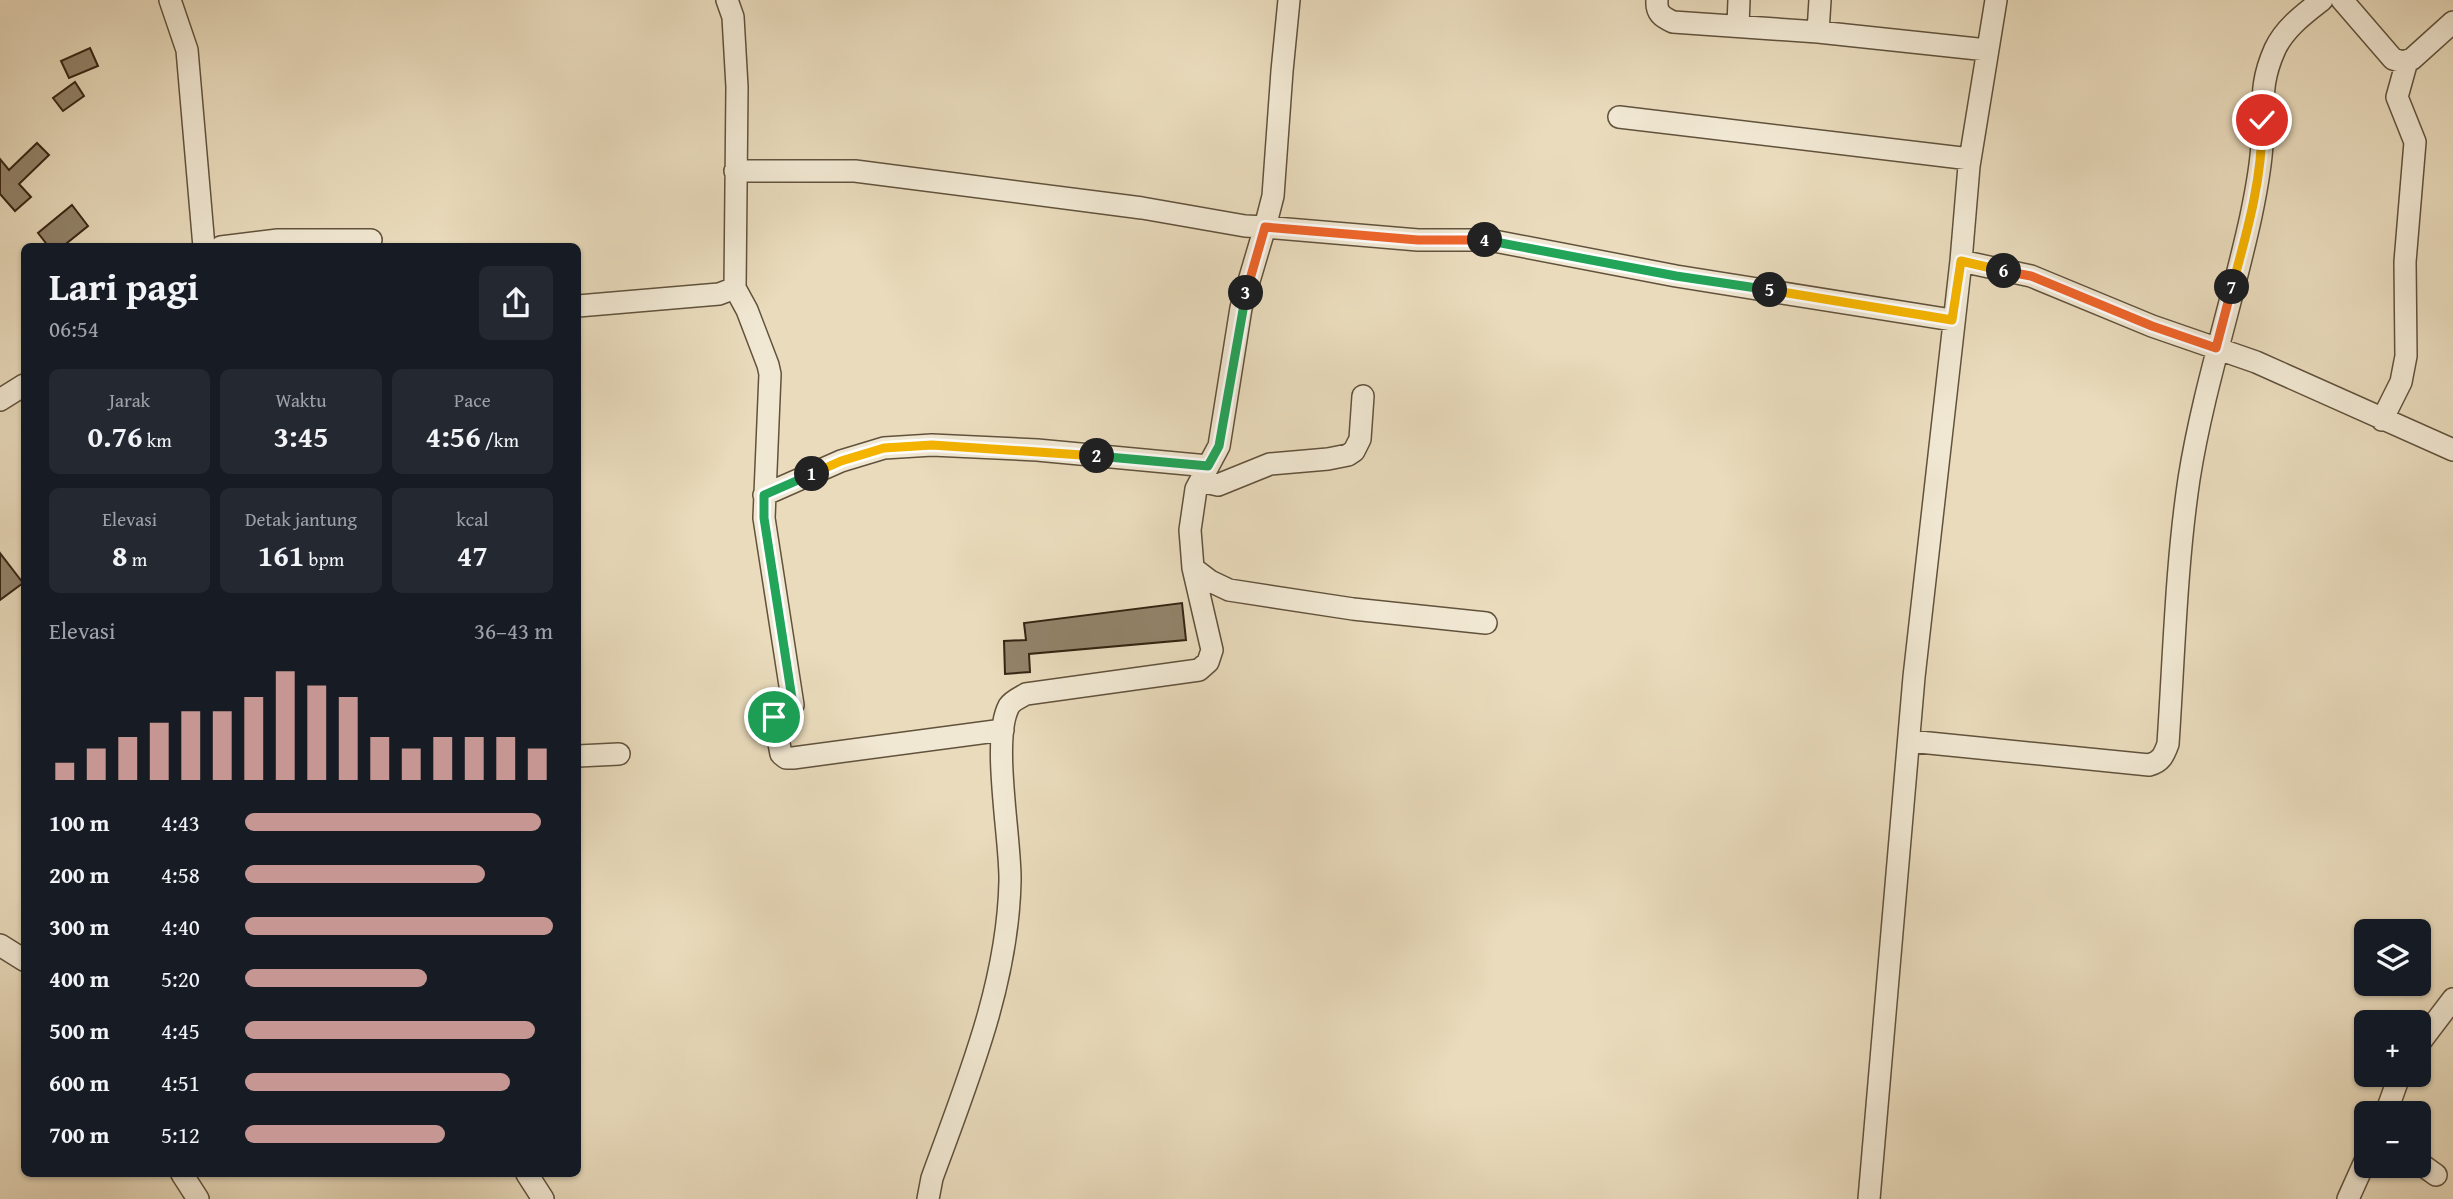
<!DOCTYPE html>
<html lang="id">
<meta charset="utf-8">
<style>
body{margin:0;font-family:"Gentium Book Plus",serif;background:#242831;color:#f1f3f6;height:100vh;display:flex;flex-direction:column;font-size:26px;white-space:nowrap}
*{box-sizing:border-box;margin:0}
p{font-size:23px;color:#9ea1a6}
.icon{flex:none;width:38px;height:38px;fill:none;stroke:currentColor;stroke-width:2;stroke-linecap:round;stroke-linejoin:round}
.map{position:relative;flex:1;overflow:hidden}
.side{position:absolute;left:21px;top:243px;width:560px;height:934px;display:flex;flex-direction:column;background:#171b24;border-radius:10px;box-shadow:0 2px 5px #0004}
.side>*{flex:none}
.tools{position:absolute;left:2354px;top:919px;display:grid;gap:14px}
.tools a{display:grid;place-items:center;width:77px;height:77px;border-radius:10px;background:#171b24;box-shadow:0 2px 5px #0004;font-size:35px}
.pin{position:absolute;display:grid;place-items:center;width:60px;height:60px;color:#fff;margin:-30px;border:4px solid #fff;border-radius:50%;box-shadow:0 2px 7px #0007}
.km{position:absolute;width:35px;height:35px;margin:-18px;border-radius:50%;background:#222;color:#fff;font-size:19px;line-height:35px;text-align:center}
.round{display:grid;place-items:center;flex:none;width:74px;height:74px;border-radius:10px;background:#242831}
.head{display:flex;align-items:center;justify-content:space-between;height:119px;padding:0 28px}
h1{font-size:38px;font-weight:800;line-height:52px}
.figures{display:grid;grid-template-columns:repeat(3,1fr);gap:10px;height:119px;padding:7px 28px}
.figures div{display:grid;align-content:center;border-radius:10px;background:#242831;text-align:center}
.figures b{font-size:30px;font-weight:800}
.figures small{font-size:19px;font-weight:400}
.figures p{font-size:19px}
.chart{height:196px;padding:14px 28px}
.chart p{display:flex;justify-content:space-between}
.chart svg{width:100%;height:126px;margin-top:7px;stroke:#c59692;stroke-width:6}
ul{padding:0 28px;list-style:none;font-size:23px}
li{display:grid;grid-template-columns:112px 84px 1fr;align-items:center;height:52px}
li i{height:18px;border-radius:9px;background:#c59692}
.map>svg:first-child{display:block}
</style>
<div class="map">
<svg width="2453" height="1199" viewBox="0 0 2453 1199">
<rect width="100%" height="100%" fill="#e9dbbc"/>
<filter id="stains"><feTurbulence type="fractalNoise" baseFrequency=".00286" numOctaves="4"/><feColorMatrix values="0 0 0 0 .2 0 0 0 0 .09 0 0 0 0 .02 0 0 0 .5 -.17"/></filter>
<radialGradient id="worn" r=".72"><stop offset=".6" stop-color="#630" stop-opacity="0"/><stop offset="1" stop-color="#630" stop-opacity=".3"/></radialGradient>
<path fill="#92836a" stroke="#342412" stroke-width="2" d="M90,48L98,66L69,78L61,61Z
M75,82L84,96L63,111L53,98Z
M37,143L49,155L19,184L31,197L15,211L0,194V159L9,170Z
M72,205L88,226L62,247H49L38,233Z
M0,553L23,583L0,600Z
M1182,603L1186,640L1029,654L1030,672L1005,674L1004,641L1026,640L1024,623Z"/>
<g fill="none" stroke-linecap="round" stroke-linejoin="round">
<defs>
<path id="minor" d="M170,0L187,50L204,247
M1657,0C1656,13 1662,17 1673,22L1818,32L1987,50
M2342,0L2393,59L2403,62L2412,59L2453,22
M1738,25L1739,0
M1818,32L1820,0
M1619,117L1970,159
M735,171H855L1142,208L1245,226L1265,227L1273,196L1282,71L1289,0
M221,247L278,240H371
M1961,261L2031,276L2152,326L2256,362L2453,450
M735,288L747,310L768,365L770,374L764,518L793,705L790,711L774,717L781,754L786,758H793L1003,730
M578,306L719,294L735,288L737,87L733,17L727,0
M0,400L24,385
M2382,420L2401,382L2406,356L2405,262L2415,142L2397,97L2407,61
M1200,481L1218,485L1270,464L1328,459L1348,455L1354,451L1360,439L1363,396
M764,495L841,461L884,448L932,445L1037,450L1208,466
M1193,568L1210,581L1229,590L1353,609L1486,623
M1909,741L2149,765C2161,762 2164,755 2168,744C2174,656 2176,566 2189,479C2203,390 2232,304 2251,216C2256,192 2261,167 2262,143C2265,105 2258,87 2275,49C2285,28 2304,14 2322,0
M578,756L619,754
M0,945L24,960
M2418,1045L2453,999
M2386,1113L2400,1074
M2418,1162L2436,1175
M182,1174L198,1199
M527,1174L543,1199
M928,1199L932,1178C967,1082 1008,984 1010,881C1011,840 991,739 1009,706C1012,701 1021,697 1026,694L1199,670L1208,662L1212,650L1193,568L1190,530L1196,489L1219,446L1241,308L1265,227L1418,240H1489L1676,276L1952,320
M1869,1199L1914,677L1961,261L1969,166L1996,0
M2348,1199L2366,1159"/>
</defs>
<use href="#minor" stroke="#61523c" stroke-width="24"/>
<use href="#minor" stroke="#f1e8d3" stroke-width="21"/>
</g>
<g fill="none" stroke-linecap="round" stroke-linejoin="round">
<defs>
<path id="split-1" d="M774,717L790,711L793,705L764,518V495L812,474"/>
<path id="split-2" d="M812,474L841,461L884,448L932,445L1097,456"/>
<path id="split-3" d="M1097,456L1208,466L1219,446L1246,293"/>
<path id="split-4" d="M1246,293L1265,227L1418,240H1485"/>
<path id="split-5" d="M1485,240L1676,276L1770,290"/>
<path id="split-6" d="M1770,290L1952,320L1961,261L2004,271"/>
<path id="split-7" d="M2004,271L2031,276L2152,326L2216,348L2232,287"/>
<path id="split-8" d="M2232,287C2247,232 2263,177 2262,120"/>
</defs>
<use href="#split-1" stroke="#fff" stroke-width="14"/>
<use href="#split-2" stroke="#fff" stroke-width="14"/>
<use href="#split-3" stroke="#fff" stroke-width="14"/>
<use href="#split-4" stroke="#fff" stroke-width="14"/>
<use href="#split-5" stroke="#fff" stroke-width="14"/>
<use href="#split-6" stroke="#fff" stroke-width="14"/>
<use href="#split-7" stroke="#fff" stroke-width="14"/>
<use href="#split-8" stroke="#fff" stroke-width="14"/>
<use href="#split-1" stroke="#22a559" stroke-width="9"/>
<use href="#split-2" stroke="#f5b400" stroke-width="9"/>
<use href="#split-3" stroke="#22a559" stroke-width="9"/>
<use href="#split-4" stroke="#f0652b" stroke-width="9"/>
<use href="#split-5" stroke="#22a559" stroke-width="9"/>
<use href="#split-6" stroke="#f5b400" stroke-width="9"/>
<use href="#split-7" stroke="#f0652b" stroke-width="9"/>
<use href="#split-8" stroke="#f5b400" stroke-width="9"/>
</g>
<rect width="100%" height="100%" filter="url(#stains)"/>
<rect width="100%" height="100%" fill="url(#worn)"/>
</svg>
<div class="tools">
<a><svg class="icon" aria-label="layers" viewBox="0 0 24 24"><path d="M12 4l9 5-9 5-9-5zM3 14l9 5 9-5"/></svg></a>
<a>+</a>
<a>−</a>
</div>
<div class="pin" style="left:774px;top:717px;background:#1e9e55"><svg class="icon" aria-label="arrive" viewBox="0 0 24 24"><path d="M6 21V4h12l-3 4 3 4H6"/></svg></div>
<div class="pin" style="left:2262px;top:120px;background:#d93025"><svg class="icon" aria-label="check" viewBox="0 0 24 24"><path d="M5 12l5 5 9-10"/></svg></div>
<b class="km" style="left:812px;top:474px">1</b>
<b class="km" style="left:1097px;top:456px">2</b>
<b class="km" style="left:1246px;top:293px">3</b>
<b class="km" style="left:1485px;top:240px">4</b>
<b class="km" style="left:1770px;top:290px">5</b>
<b class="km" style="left:2004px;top:271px">6</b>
<b class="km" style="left:2232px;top:287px">7</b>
<section class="side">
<div class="head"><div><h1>Lari pagi</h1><p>06:54</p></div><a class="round"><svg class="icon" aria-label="share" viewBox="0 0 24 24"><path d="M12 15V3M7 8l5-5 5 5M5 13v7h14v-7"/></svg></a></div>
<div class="figures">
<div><p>Jarak</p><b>0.76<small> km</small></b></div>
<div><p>Waktu</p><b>3:45</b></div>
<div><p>Pace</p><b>4:56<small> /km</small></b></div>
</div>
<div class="figures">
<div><p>Elevasi</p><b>8<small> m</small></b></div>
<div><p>Detak jantung</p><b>161<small> bpm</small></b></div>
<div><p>kcal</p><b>47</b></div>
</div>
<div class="chart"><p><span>Elevasi</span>36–43 m</p>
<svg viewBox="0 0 160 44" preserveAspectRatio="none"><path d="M5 44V38M15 44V33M25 44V29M35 44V24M45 44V20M55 44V20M65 44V15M75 44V6M85 44V11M95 44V15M105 44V29M115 44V33M125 44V29M135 44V29M145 44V29M155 44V33"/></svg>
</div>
<ul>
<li><b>100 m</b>4:43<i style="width:96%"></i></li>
<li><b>200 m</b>4:58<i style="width:78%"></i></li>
<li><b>300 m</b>4:40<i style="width:100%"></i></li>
<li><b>400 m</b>5:20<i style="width:59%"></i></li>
<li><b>500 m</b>4:45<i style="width:94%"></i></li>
<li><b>600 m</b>4:51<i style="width:86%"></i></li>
<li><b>700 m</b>5:12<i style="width:65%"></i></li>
</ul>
</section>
</div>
